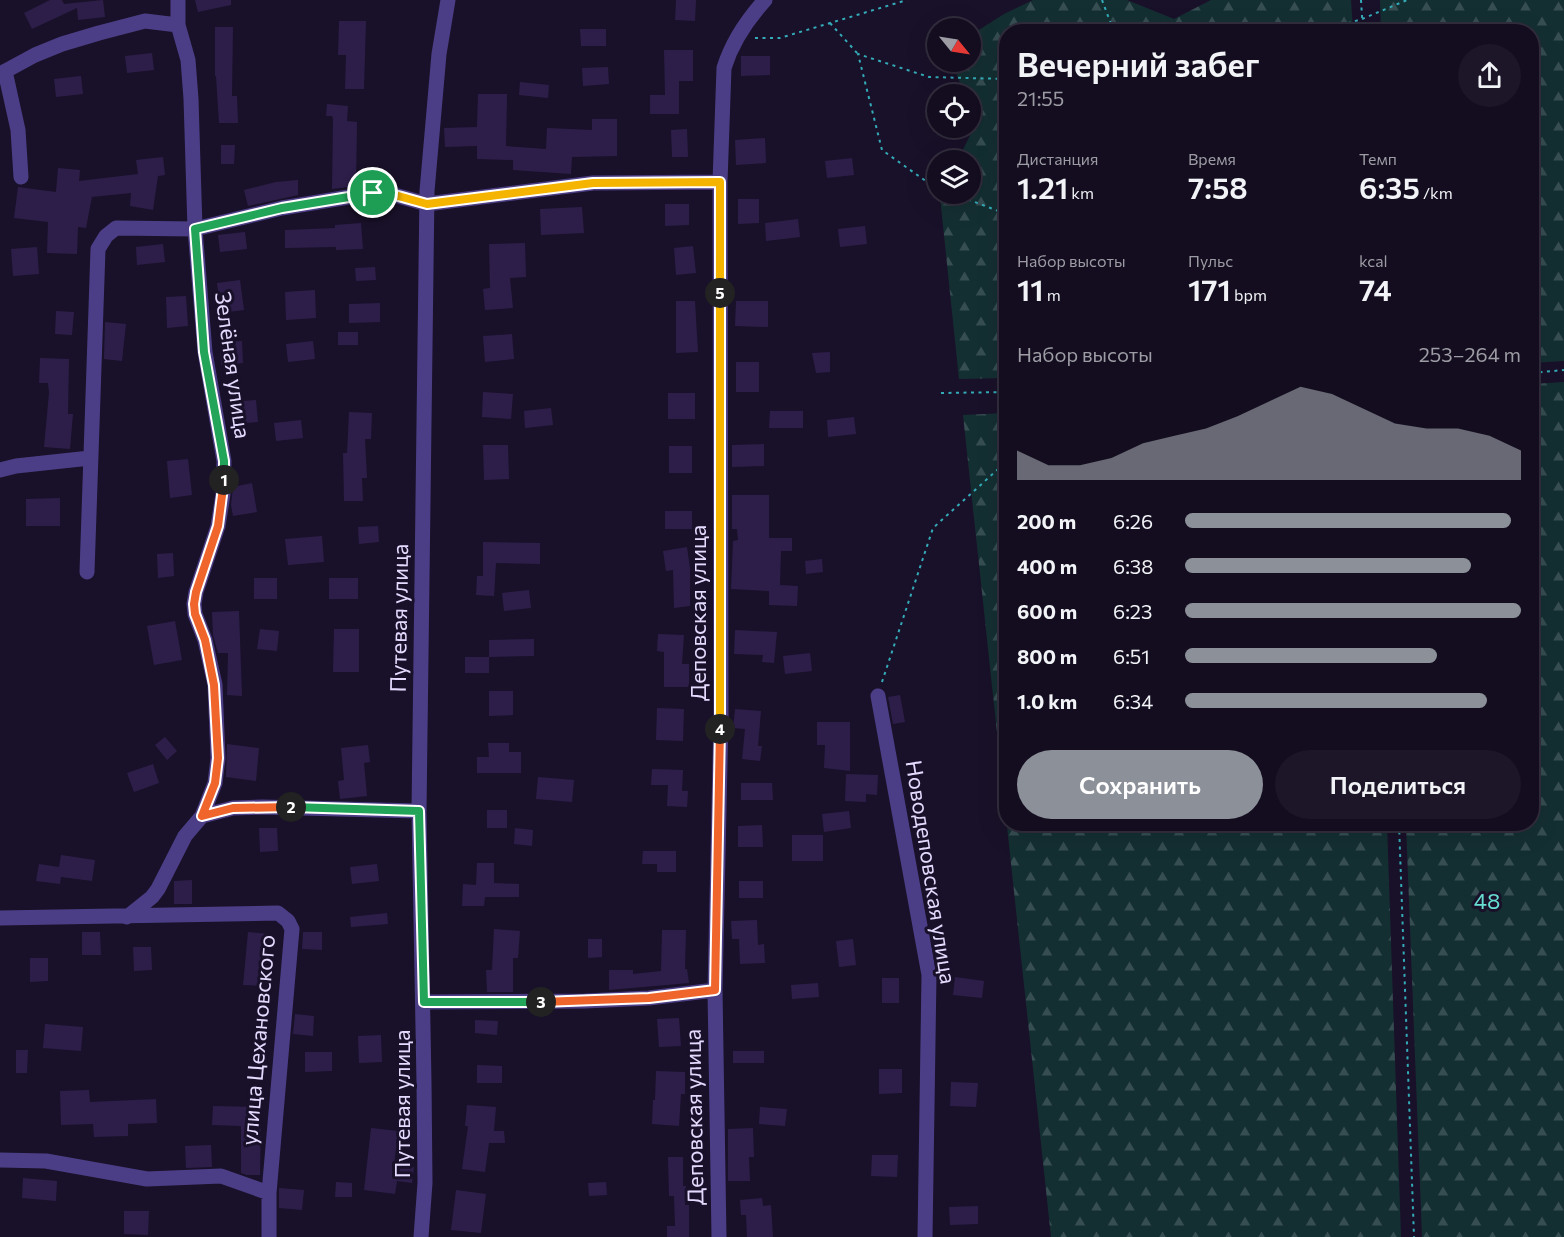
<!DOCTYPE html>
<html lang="ru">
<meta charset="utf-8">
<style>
body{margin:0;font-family:Commissioner,sans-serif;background:#1c1628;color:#f1f3f6;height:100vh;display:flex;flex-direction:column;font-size:22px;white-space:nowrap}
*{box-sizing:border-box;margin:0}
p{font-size:20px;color:#9d9ca4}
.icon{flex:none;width:33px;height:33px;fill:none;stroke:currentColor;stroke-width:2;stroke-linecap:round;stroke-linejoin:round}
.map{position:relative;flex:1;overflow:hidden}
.details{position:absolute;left:999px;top:24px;width:540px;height:807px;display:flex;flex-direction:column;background:#130d1f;border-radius:24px;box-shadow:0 6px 24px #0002,0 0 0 2px #322d3d}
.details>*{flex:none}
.needle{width:39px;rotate:120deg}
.controls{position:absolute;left:927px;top:18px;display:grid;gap:12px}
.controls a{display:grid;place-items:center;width:54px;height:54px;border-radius:50%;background:#130d1f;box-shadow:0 6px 24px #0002,0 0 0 2px #322d3d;font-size:30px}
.pin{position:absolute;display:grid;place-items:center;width:51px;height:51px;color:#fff;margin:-26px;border:3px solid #fff;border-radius:50%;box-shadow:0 2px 6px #0007}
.km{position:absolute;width:30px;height:30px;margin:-15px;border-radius:50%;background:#222;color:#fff;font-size:16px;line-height:30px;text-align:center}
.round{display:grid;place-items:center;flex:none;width:63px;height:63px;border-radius:32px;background:#1c1628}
.headline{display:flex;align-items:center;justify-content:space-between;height:102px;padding:0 18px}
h1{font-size:33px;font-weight:600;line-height:45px}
.stats{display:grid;grid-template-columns:repeat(3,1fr);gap:9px;height:102px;padding:6px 18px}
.stats div{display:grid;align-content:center}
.stats b{font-size:30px;font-weight:600}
.stats small{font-size:16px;font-weight:400}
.stats p{font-size:16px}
.chart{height:168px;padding:12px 18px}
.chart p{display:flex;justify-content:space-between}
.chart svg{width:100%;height:108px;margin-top:6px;fill:#8c9099;opacity:.7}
.button{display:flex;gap:12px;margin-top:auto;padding:12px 18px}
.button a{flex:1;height:69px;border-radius:36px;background:#8c9099;color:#fff;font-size:24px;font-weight:600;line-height:69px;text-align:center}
.button a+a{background:#1c1628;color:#f1f3f6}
ul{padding:0 18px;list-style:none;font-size:20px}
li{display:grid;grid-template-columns:96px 72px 1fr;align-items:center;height:45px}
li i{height:15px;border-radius:8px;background:#8c9099}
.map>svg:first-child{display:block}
</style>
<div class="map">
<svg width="1564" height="1237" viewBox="0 0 1564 1237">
<defs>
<pattern id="forest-firs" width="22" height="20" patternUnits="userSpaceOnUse" patternTransform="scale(1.5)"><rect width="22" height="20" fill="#142f32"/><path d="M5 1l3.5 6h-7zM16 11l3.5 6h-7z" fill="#364d51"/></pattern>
</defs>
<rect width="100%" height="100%" fill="#191129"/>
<path fill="url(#forest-firs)" d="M1033,0H1127L1174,19L1211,0H1351L1353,31L1006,32V378L959,379L940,197L942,194H970V160H958L976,123L971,109L970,94H965L951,62H970L971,35L1004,14Z
M1380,0H1564V361L1532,363V32L1381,31Z
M1564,382V1237H1422L1406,824H1532V384Z
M1006,413V824H1387L1401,1237H1051L963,415Z"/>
<path fill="#2d1e49" d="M50,0H62L64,4L103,0L105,17L78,20L77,8L32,29L24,13Z
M195,0H231V5L198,12Z
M676,0H696L695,21L675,20Z
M339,21H366L364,89H345L346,55H338Z
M215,27H233L232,96H237L238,123H219L216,76H215Z
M580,29H606V46H581Z
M664,50H693V81H679V114H650V95H665Z
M152,53L154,70L127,73L125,56Z
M741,56H770V75L741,76Z
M608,67L609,84L583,86L582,68Z
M81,76L83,94L56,97L54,79Z
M520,82L549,85L548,98L519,95Z
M478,94H507L506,146L546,149L547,128L592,130V119H617V156L572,157L571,174L513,170V160L477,159V146L445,147L444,128L477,127Z
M327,104L348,106L347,121L357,122L356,186L332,189L333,119L332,116H326Z
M687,129L688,157H672L671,130Z
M765,138L766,163L736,165L735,140Z
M221,145H235L234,164H221Z
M163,157L165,175L158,176L153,210L130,206L131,193L92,197L86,228L78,227L77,254L47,253L48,222L14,218L18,187L56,192L58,168L80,170L79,181L138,174L136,160Z
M852,158L854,175L827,178L825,161Z
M298,180V195L248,206L244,190L276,182Z
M738,199H759V223L738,224Z
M665,204H689V225L665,226Z
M582,207L584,233L541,235L540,209Z
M798,219L800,237L766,241L765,223Z
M361,223L363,249L336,250V247L285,248V230L335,228V225Z
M865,226L867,244L840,247L838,229Z
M245,232L247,249L220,252L218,235Z
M525,243L526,277L510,278L513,308L485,310L483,289L490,288L489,244Z
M163,244L165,262L137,265L136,247Z
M693,246L696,273L676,275L674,248Z
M37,247L39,274L13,276L11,249Z
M375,267L376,280L356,281L355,268Z
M240,280L244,310L221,313L217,283Z
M315,290L316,318L286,320L285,292Z
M186,296L188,326L167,328L166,297Z
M676,301H695L698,352L676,353Z
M736,301H768V327L735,326Z
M380,303V322L349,323V304Z
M56,311L74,312L72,335L55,334Z
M105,322L126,324L122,361L104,359Z
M338,332H358V345H338Z
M512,334L514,359L485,362L483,336Z
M242,341L243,363L221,365L220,342Z
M313,341L315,359L288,362L286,344Z
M830,352V372L816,373L812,353Z
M40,358L69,359L68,414H73L70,449L44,447L49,393L48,383H39Z
M736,362H759V392H736Z
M483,392L513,394L511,419L482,417Z
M668,393H695V419H668Z
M256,400L258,422L232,424L230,402Z
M551,408L553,425L525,428L524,411Z
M770,411H803V428H769Z
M349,412L372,413L371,439H365L367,478H362L363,501H344L343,453H347Z
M854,417L856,434L828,437L827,420Z
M301,420L303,438L276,441L274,423Z
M764,444V466L732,467V445Z
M483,445H508L509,479L484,480Z
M669,446H692V473H669Z
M188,459L192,495L170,498L167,461Z
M252,483L257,512L233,516L231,505L233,487Z
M732,495H769V538H792V551H781L780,585L798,586L797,606L769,605V591L731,589L733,541L738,540L737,529H732Z
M60,498V526H26V499Z
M665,511H692V529H665Z
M378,526L379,542L359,544L358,527Z
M322,536L324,562L288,565L285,539Z
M483,542L540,543V564L496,563L494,596L476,595L477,576H483Z
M687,547L690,568V606L674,608L673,570L666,571L663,551Z
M173,553L174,576L158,578L157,554Z
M822,559L823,572L806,574L805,561Z
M254,578H277V599H254Z
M329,578H358V599H329Z
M529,590L531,608L504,611L502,593Z
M239,611L242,696L227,695L228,653H218L213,635L212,612Z
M175,621L182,660L154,665L147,626Z
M260,629L279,631L277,651L257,649Z
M334,629H359V672H333Z
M735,630L777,632L774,663L762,662L763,655L734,654Z
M658,634L684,635L682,664H689V687H664V652L657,651Z
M534,639V656L489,657V640Z
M810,653L812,671L785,674L783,656Z
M465,657H489V673H465Z
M489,691H513V715L489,716Z
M900,695L905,722L893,724L888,697Z
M657,708L684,709L683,741L656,740Z
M735,709L761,711L758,746H762L760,761L742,759L745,729L733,728Z
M817,722H850V771L824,768L825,745H817Z
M165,737L177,751L167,760L155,745Z
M488,743H509V752H521V773H477V757H489Z
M227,744L259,748L256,781L226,777Z
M368,745L370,762L364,763L367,796L340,799L338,781L344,780L341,748Z
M153,764L159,783L134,792L127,773Z
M652,769L683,770L682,791H688L687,807L667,806L668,785H651Z
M846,774L878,775L877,795L866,794V802L845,801Z
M538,777L574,780L572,802L536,799Z
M741,783H772L773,800H741Z
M487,810H507V828H487Z
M849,811L851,828L824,832L822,814Z
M762,825L763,847H738V826Z
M259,828H277L278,851L260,852Z
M515,828L533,830L532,846L514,844Z
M792,835H823V861H792Z
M643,851H676V872H657V864H642Z
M61,855L95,860L92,881L61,877L60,884L36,881L39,864L59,867Z
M477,863H494V883L519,884V897H485L484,906H462L463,884L476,885Z
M377,864L379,881L352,884L350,867Z
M192,880V904H174V881Z
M739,881H763V898H739Z
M387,913L388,924L351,927L350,917Z
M757,920L758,945L764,944L765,963L740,964L739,939H732L731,921Z
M494,929L520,931L518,958H513V992H487L486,970H492Z
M662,930H686L685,969H687L689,983L609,990V970H633V974L661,971Z
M82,932H100L101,955H82Z
M248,932L269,934L264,986L243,985Z
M303,932H322V950L302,949Z
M588,939H602V957L588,958Z
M853,939L856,965L839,967L836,941Z
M133,947H151L152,970L134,971Z
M30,958H48V981L30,982Z
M955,977L984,981L982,998L953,995Z
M882,978H899V1003H882Z
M818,983L819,997L792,999L791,985Z
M295,1014L314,1016L313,1036L293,1034Z
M679,1018L681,1046L659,1047L657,1019Z
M475,1020L498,1021L497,1035L475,1033Z
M45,1024L83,1027L81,1051L43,1048Z
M381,1035L382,1062L359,1063L358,1036Z
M16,1050H28L27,1073H16Z
M733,1051H764V1063H733Z
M305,1052H332V1071L305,1072Z
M477,1065L502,1066V1083H477Z
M879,1069H902V1093L879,1094Z
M656,1071L685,1072V1094H681L679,1126L652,1124L653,1100H655Z
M951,1082L978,1083L976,1107L950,1106Z
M89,1090L90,1102L156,1099L157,1123L128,1124V1136L94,1137L93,1124L61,1125L60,1091Z
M467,1105L496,1107L494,1131H504L505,1143H489L485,1172L462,1169L468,1126H465Z
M213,1106L261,1107L260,1175H247L241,1173V1126L212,1125Z
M760,1107L787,1109L785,1126L759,1124Z
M371,1128L398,1131L394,1165L414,1167L412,1183L397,1181L395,1194L364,1190Z
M753,1128L754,1157H749L750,1181H728V1129Z
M211,1145L212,1167L186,1168L185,1146Z
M872,1155H898L897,1177L871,1176Z
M668,1157H683V1186H686L685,1205H689V1237H667V1226H675L674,1196H669Z
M23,1178L57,1181L56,1201L22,1198Z
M336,1182L352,1183V1197H335Z
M606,1182L607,1195L589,1196L588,1183Z
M279,1188L304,1190L302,1210L279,1208Z
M456,1190L486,1194L481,1233L451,1230Z
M762,1198L763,1206L771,1205L773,1237H747L746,1215H741L740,1200Z
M978,1206V1224L950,1225L949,1207Z
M124,1211H149L148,1235L124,1234Z"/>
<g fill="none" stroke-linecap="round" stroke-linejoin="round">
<path stroke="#34abb8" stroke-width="2" stroke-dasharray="3 4.5" stroke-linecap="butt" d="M1102,0L1114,32
M1361,0L1363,32
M830,23L858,54
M1319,32L1362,19L1407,0
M755,38H780L907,0
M938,187L930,184L882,150L858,54L929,77L1006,79
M954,194L1006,214
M1532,373L1564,370
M941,393L1006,392
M882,682L933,528L1006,462
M1399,824L1414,1237"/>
<path stroke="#4c3e86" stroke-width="15" d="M5,71L18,130L21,177
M0,74L35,55L62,44L99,33L145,21L178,25
M0,470L16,466L90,458
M87,572L98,249L106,236L116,228L195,229L282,208L373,193L391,194L427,204L593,183L720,182
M878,696L929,975L925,1237
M202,816L233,808L262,807L419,811
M127,917L152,897L158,889L185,836L202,816L215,783L218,758L215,685L205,640L195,614L194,604L196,592L218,526L223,494L224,461L205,352L195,229L191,99L188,60L178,25V0
M0,918L278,913L288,921L292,929L269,1193V1237
M424,1002L585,1001L649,998L715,990
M0,1160L46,1161L147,1179L221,1176L269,1193
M421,1237L425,1183L424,1082L419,811L427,191L439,54L448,0
M719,1237L715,990L721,718L720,182L724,68C732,42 747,20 765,0"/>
</g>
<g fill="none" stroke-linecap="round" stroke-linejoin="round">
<defs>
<path id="split-1" d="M224,480V461L204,352L195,229L282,208L373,193"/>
<path id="split-2" d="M224,480L218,526L196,592L194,604L195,614L205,640L214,685L218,758L215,783L202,816L233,808L291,807"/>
<path id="split-3" d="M291,807L419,811L424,1002H541"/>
<path id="split-4" d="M541,1002L649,998L715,990L720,729"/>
<path id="split-5" d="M720,293V729"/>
<path id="split-6" d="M373,193L391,194L427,204L593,183L720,182V293"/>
</defs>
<use href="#split-1" stroke="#fff" stroke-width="12"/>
<use href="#split-2" stroke="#fff" stroke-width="12"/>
<use href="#split-3" stroke="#fff" stroke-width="12"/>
<use href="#split-4" stroke="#fff" stroke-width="12"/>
<use href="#split-5" stroke="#fff" stroke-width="12"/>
<use href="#split-6" stroke="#fff" stroke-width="12"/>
<use href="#split-1" stroke="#22a559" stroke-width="8"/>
<use href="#split-2" stroke="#f0652b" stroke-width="8"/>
<use href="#split-3" stroke="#22a559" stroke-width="8"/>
<use href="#split-4" stroke="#f0652b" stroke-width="8"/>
<use href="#split-5" stroke="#f5b400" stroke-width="8"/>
<use href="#split-6" stroke="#f5b400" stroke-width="8"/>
</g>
<g text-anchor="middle" stroke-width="6" stroke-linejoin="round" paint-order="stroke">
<g font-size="22" fill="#e3dafe" stroke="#191129">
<text transform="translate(233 365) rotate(82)" y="8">Зелёная улица</text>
<text transform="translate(698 613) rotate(-90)" y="8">Деповская улица</text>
<text transform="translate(399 618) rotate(-89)" y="8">Путевая улица</text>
<text transform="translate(931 872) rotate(81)" y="8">Новодеповская улица</text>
<text transform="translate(258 1040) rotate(-85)" y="8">улица Цехановского</text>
<text transform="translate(402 1104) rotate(-90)" y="8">Путевая улица</text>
<text transform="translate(694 1117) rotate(-91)" y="8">Деповская улица</text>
</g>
<g font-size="22" fill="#67ddd2" stroke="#191129">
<text x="1487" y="909">48</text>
</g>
</g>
</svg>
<div class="controls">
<a><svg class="needle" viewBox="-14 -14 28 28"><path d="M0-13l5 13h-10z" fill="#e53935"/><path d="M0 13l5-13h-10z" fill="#9d9ca4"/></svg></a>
<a><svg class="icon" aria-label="locate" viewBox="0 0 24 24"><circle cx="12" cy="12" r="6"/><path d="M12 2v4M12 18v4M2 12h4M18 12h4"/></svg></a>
<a><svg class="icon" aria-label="layers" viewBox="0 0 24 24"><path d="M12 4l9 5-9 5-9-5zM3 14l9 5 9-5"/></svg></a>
</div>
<div class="pin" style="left:373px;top:193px;background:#1e9e55"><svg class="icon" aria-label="arrive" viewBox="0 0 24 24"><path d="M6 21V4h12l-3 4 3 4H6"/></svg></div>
<b class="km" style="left:224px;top:480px">1</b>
<b class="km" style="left:291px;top:807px">2</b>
<b class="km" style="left:541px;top:1002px">3</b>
<b class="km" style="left:720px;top:729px">4</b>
<b class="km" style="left:720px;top:293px">5</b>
<section class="details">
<div class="headline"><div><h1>Вечерний забег</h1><p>21:55</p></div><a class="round"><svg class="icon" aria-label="share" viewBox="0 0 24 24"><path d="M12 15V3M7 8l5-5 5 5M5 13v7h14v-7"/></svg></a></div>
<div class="stats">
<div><p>Дистанция</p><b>1.21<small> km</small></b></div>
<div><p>Время</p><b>7:58</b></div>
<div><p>Темп</p><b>6:35<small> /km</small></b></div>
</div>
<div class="stats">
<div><p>Набор высоты</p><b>11<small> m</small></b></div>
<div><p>Пульс</p><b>171<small> bpm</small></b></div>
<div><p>kcal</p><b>74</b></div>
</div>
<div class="chart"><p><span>Набор высоты</span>253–264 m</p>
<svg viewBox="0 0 160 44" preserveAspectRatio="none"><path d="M0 44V32L10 38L20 38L30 35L40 29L50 26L60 23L70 18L80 12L90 6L100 9L110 15L120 21L130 23L140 23L150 26L160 32V44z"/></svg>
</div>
<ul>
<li><b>200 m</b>6:26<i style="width:97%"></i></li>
<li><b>400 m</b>6:38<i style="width:85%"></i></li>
<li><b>600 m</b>6:23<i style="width:100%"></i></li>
<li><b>800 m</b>6:51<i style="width:75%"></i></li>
<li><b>1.0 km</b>6:34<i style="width:90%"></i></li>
</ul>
<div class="button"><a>Сохранить</a><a>Поделиться</a></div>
</section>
</div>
